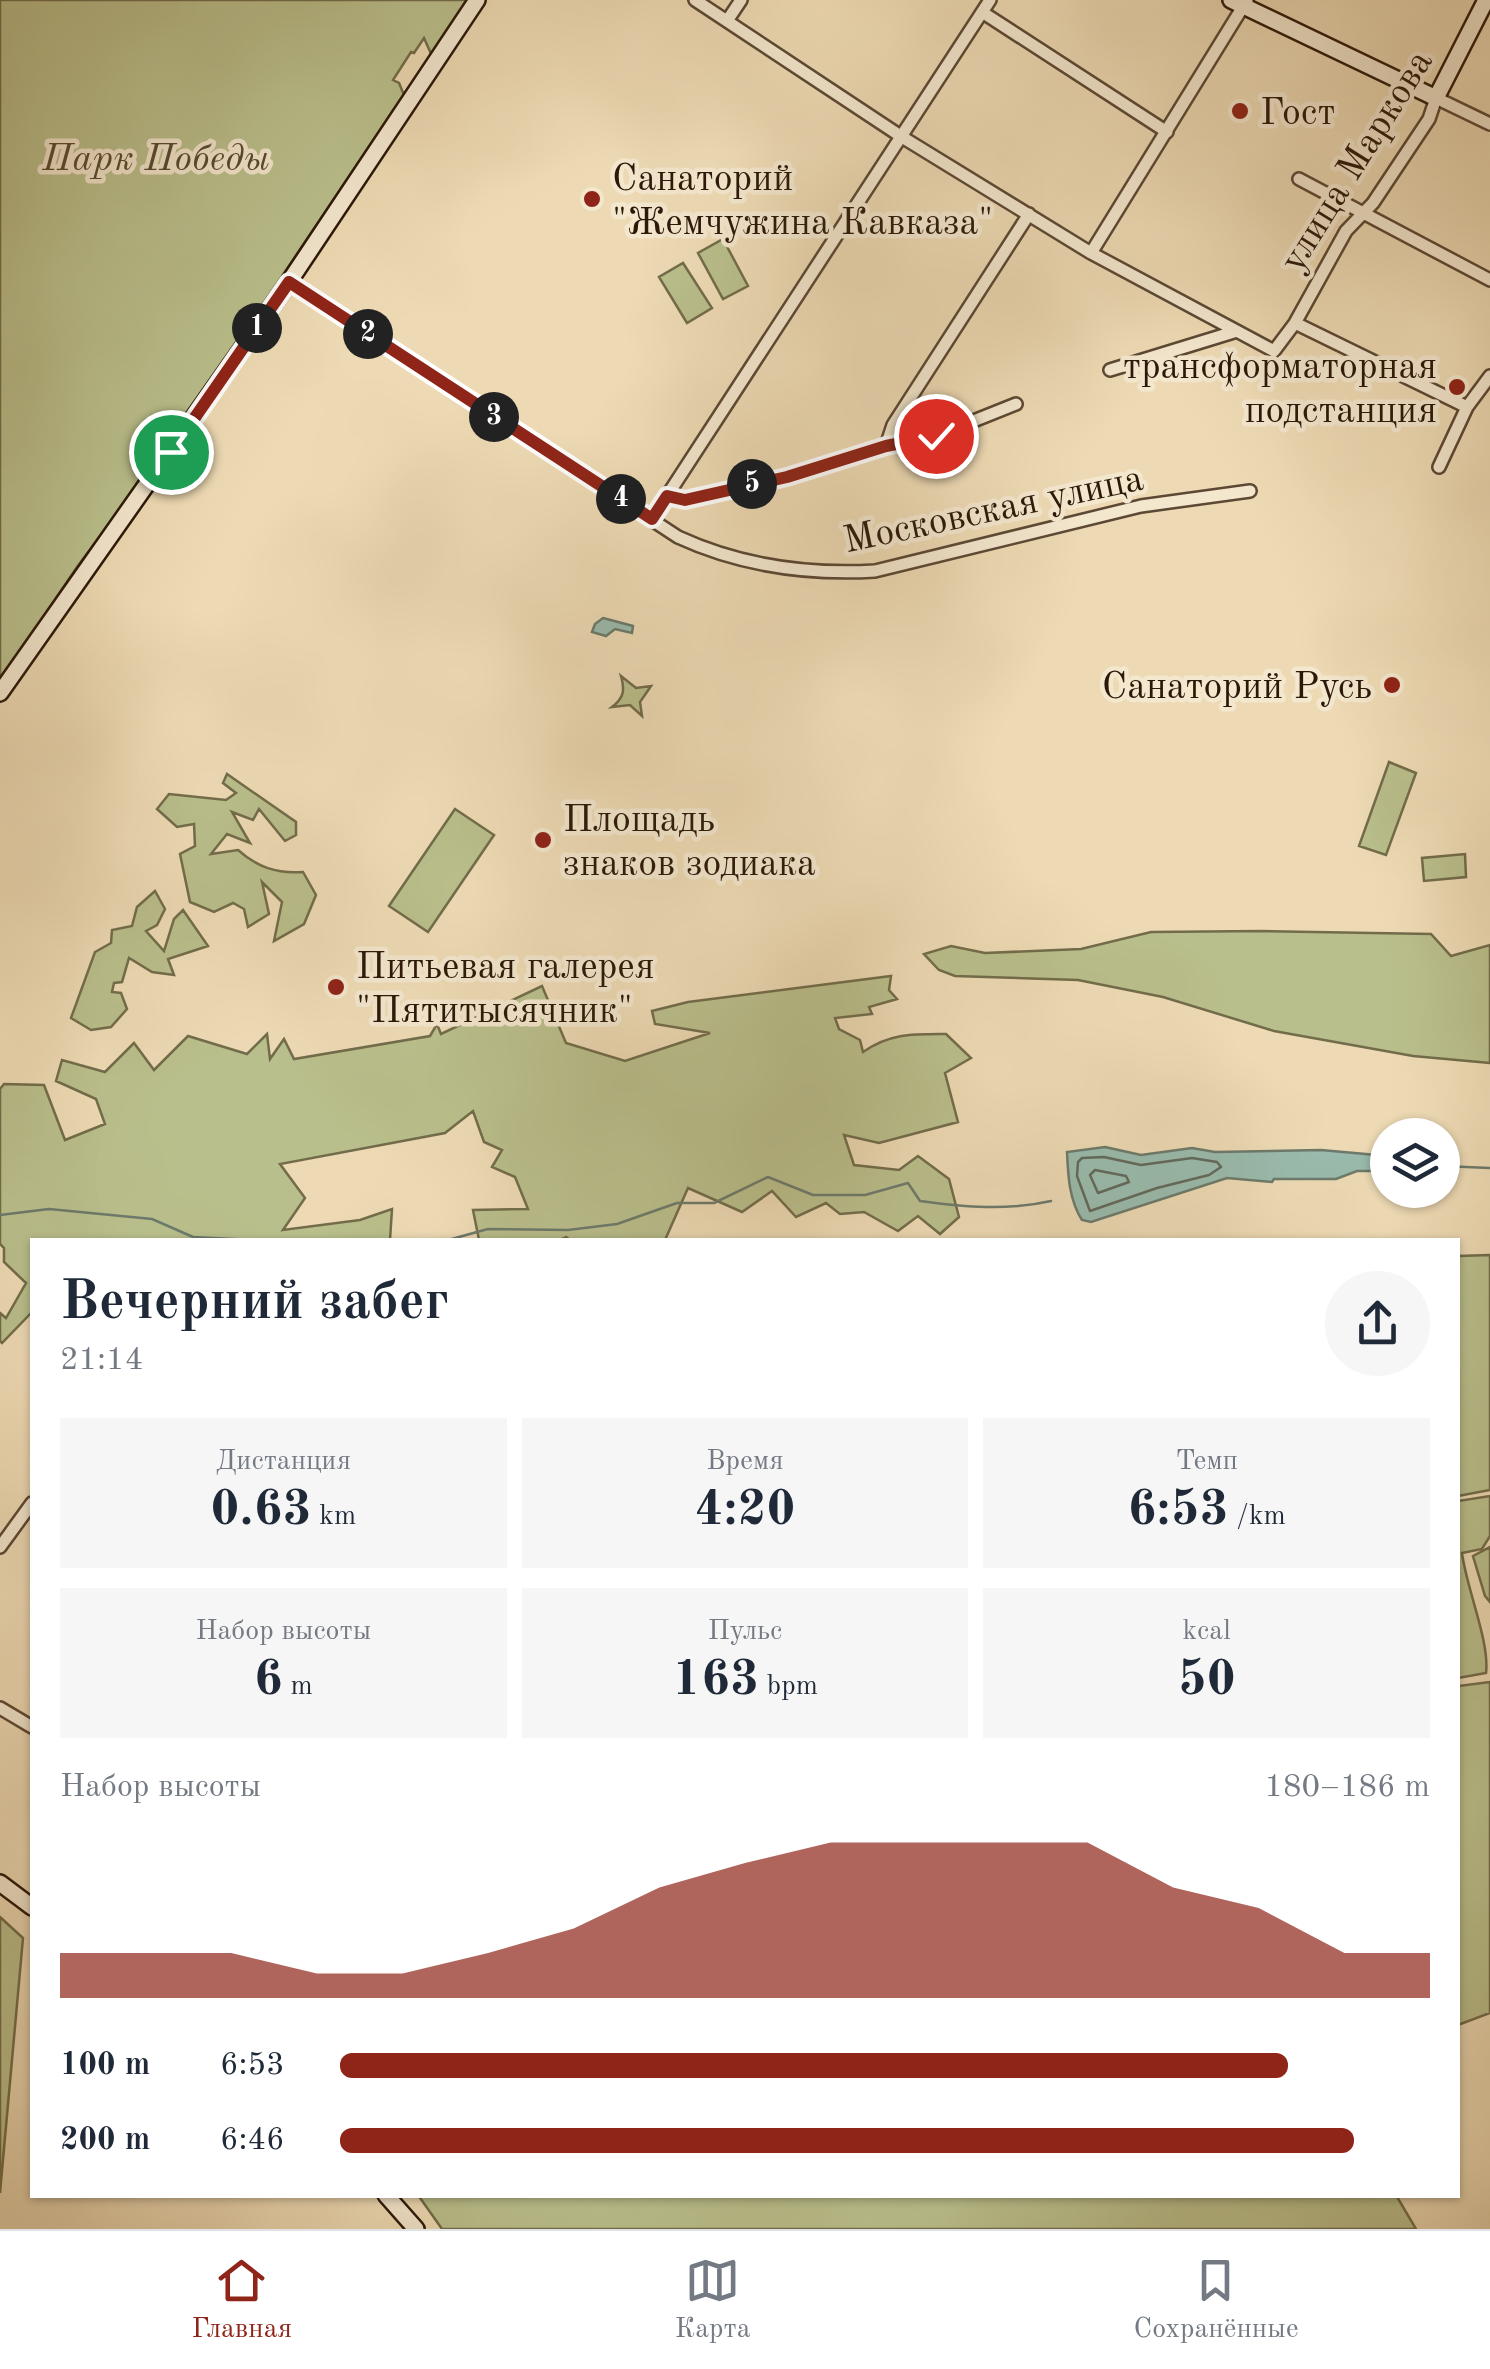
<!DOCTYPE html>
<html lang="ru">
<meta charset="utf-8">
<style>
body{margin:0;font-family:"Old Standard TT",serif;background:#f6f6f7;color:#1f2937;height:100vh;display:flex;flex-direction:column;font-size:38px;white-space:nowrap}
*{box-sizing:border-box;margin:0}
p{font-size:32px;color:#747a83}
.icon{flex:none;width:55px;height:55px;fill:none;stroke:currentColor;stroke-width:2;stroke-linecap:round;stroke-linejoin:round}
.map{position:relative;flex:1;overflow:hidden}
.details{position:absolute;left:30px;top:1238px;width:1430px;height:960px;display:flex;flex-direction:column;background:#fff;border-radius:0px;box-shadow:0 2px 8px #0004}
.details>*{flex:none}
.buttons{position:absolute;left:1370px;top:1118px;display:grid;gap:20px}
.buttons a{display:grid;place-items:center;width:90px;height:90px;border-radius:50%;background:#fff;box-shadow:0 2px 8px #0004;font-size:50px}
.pin{position:absolute;display:grid;place-items:center;width:85px;height:85px;color:#fff;margin:-42px;border:5px solid #fff;border-radius:50%;box-shadow:0 2px 10px #0007}
.km{position:absolute;width:50px;height:50px;margin:-25px;border-radius:50%;background:#222;color:#fff;font-size:28px;line-height:50px;text-align:center}
.round{display:grid;place-items:center;flex:none;width:105px;height:105px;border-radius:52px;background:#f6f6f7}
.overview{display:flex;align-items:center;justify-content:space-between;height:170px;padding:0 30px}
h1{font-size:55px;font-weight:600;line-height:75px}
.metrics{display:grid;grid-template-columns:repeat(3,1fr);gap:15px;height:170px;padding:10px 30px}
.metrics div{display:grid;align-content:center;border-radius:0px;background:#f6f6f7;text-align:center}
.metrics b{font-size:50px;font-weight:600}
.metrics small{font-size:28px;font-weight:400}
.metrics p{font-size:28px}
.chart{height:280px;padding:20px 30px}
.chart p{display:flex;justify-content:space-between}
.chart svg{width:100%;height:180px;margin-top:10px;fill:#8f2418;opacity:.7}
ul{padding:0 30px;list-style:none;font-size:32px}
li{display:grid;grid-template-columns:160px 120px 1fr;align-items:center;height:75px}
li i{height:25px;border-radius:12px;background:#8f2418}
.tab-bar{display:flex;justify-content:space-around;align-items:center;height:140px;border-top:2px solid #e0e1e3;background:#fff;font-size:28px;color:#747a83}
.tab-bar a{display:grid;justify-items:center;gap:5px}
.tab-bar .active{color:#8f2418}
.map>svg:first-child{display:block}
</style>
<div class="map">
<svg width="1490" height="2229" viewBox="0 0 1490 2229">
<rect width="100%" height="100%" fill="#eddab4"/>
<filter id="stains"><feTurbulence type="fractalNoise" baseFrequency=".002" numOctaves="4"/><feColorMatrix values="0 0 0 0 .2 0 0 0 0 .09 0 0 0 0 .02 0 0 0 .5 -.17"/></filter>
<radialGradient id="worn" r=".72"><stop offset=".6" stop-color="#630" stop-opacity="0"/><stop offset="1" stop-color="#630" stop-opacity=".3"/></radialGradient>
<path fill="#b9bf8c" stroke="#726c4a" stroke-width="2.5" d="M0,0H470L432,56L424,38L414,53L411,52L393,80L399,83L404,95L113,527L101,535L77,567L0,681Z
M723,239L748,286L723,299L698,253Z
M683,263L712,308L687,323L659,277Z
M621,676L636,688L651,686L640,702L642,716L630,705L612,707C624,698 625,690 621,676Z
M1389,762L1416,773L1386,855L1359,846Z
M227,774L296,822V835L285,841L259,809L253,820L232,812L250,843L227,834L211,854L238,850C257,867 277,874 303,872L316,895L304,924L274,941L282,902L262,882L269,914L248,927L244,909L233,903L214,912L190,902L180,854L195,846L194,824L177,827L157,809L169,794L226,800L236,793L223,783Z
M455,809L494,835L428,932L389,906Z
M1465,854L1466,877L1424,881L1422,858Z
M155,891L165,909L157,925L146,931L164,951L174,919L183,910L208,946L168,959L174,975L152,972L129,958L122,982L114,983L112,992L121,993L127,1009L111,1027L91,1030L71,1018L95,952L111,943L112,930L132,926L137,907Z
M1262,931L1431,934L1451,956L1490,945V1063L1413,1056L1274,1031L1163,997L1078,980L955,976L939,970L924,954L951,946L985,953L1081,949L1151,932Z
M891,976L889,990L897,999L869,1007L872,1014L835,1018L839,1029L860,1040L863,1052C890,1033 913,1034 946,1034L971,1058L945,1073L958,1122L879,1143L844,1135L854,1165L899,1170L918,1156L949,1179L959,1217L940,1234L918,1216L898,1231L864,1212L840,1214L826,1203L796,1217L772,1191L742,1212L688,1188L665,1240H570L566,1237L560,1240H479L473,1210L528,1209L515,1177L492,1167L502,1150L484,1142L473,1111L445,1133L280,1164L305,1198L283,1230L360,1220L392,1209L390,1240H32V1312L2,1343L0,1341V1313L6,1318L26,1283L4,1262V1248L0,1244V1089L4,1084L44,1085L65,1140L105,1124L96,1099L56,1081L62,1060L105,1072L134,1043L154,1070L188,1036L247,1054L267,1034L270,1059L284,1039L294,1059L430,1036L437,1024L441,1034L542,986L566,1043L625,1061L710,1033L655,1024L652,1011L688,1002Z
M1490,1255V1490L1458,1496V1256Z
M1490,1496V1536L1482,1549L1462,1553C1466,1587 1490,1642 1486,1673L1458,1678V1501Z
M1490,1547V1602L1485,1596L1473,1556Z
M1490,1682V2013L1458,2025V1686Z
M0,1917L23,1938L0,2193Z
M418,2195H1396L1416,2229H442Z"/>
<path fill="#99bbad" stroke="#6d7a6b" stroke-width="2.5" d="M603,618L633,626L632,633L615,629L606,636L592,632L595,624Z
M1105,1147L1141,1155L1192,1148L1215,1152L1321,1150L1387,1156V1171H1357L1336,1179H1274L1272,1182L1227,1178L1091,1222L1082,1220C1069,1200 1068,1175 1067,1152Z"/>
<g fill="none" stroke-linecap="round" stroke-linejoin="round">
<path stroke="#626a5b" stroke-width="2.5" d="M1104,1157L1141,1165L1192,1158L1217,1162L1221,1167L1209,1175L1157,1188L1090,1211L1077,1176L1078,1162L1082,1158Z
M1095,1170L1126,1176L1129,1182L1098,1193L1090,1175Z"/>
<path stroke="#6d7a6b" stroke-width="2.5" d="M1442,1166L1490,1168
M0,1215L49,1209L152,1219L193,1237L254,1240
M448,1240L488,1229L568,1230L617,1224L677,1203H714L768,1177L813,1195H865L908,1183L920,1201C965,1207 1007,1211 1051,1201"/>
<defs>
<path id="street" d="M695,0L902,137L1091,253L1274,351L1295,323L1346,231L1373,203L1429,119L1436,98L1490,124
M982,12L1167,132
M727,21L741,0
M1299,179L1490,280
M1091,253L1247,0
M289,282L678,537C741,566 806,575 875,571L1141,506L1250,491
M1295,323L1467,407
M1110,370L1237,331
M886,446L893,425L1029,214
M1439,467L1467,407L1490,376
M667,496L685,500L787,477L886,446L936,436L1016,404
M652,519L990,0
M0,1547L32,1503
M0,1708L32,1727"/>
<path id="secondary" d="M1231,0L1436,98L1486,0
M0,693L289,282L477,0
M0,1883L32,1907
M386,2195L416,2229"/>
</defs>
<use href="#street" stroke="#5c4834" stroke-width="16"/>
<use href="#secondary" stroke="#2c1809" stroke-width="20"/>
<use href="#street" stroke="#f3e7ce" stroke-width="11"/>
<use href="#secondary" stroke="#f3e7ce" stroke-width="15"/>
</g>
<g fill="none" stroke-linecap="round" stroke-linejoin="round">
<defs>
<path id="route" d="M171,452L289,282L652,519L667,496L685,500L787,477L886,446L936,436"/>
</defs>
<use href="#route" stroke="#fff" stroke-width="20"/>
<use href="#route" stroke="#8f2418" stroke-width="12"/>
</g>
<g fill="#8f2418" stroke="#f3e7ce" stroke-width="4">
<circle cx="1240" cy="111" r="10"/>
<circle cx="592" cy="199" r="10"/>
<circle cx="1457" cy="387" r="10"/>
<circle cx="1392" cy="685" r="10"/>
<circle cx="543" cy="840" r="10"/>
<circle cx="336" cy="987" r="10"/>
</g>
<g text-anchor="middle" stroke-width="9" stroke-linejoin="round" paint-order="stroke">
<g font-size="38" fill="#2c1809" stroke="#f3e7ce" text-anchor="start">
<text x="1260" y="124">Гост</text>
<text x="612" y="190">Санаторий<tspan x="612" dy="44">"Жемчужина Кавказа"</tspan></text>
<text x="1437" y="378" text-anchor="end">трансформаторная<tspan x="1437" dy="44">подстанция</tspan></text>
<text x="1372" y="698" text-anchor="end">Санаторий Русь</text>
<text x="563" y="831">Площадь<tspan x="563" dy="44">знаков зодиака</tspan></text>
<text x="356" y="978">Питьевая галерея<tspan x="356" dy="44">"Пятитысячник"</tspan></text>
</g>
<g font-size="38" font-style="italic" fill="#564a30" stroke="#f3e7ce">
<text x="156" y="170">Парк Победы</text>
</g>
<g font-size="38" fill="#2c1809" stroke="#f3e7ce">
<text transform="translate(1355 160) rotate(-58)" y="13">улица Маркова</text>
<text transform="translate(993 508) rotate(-12)" y="13">Московская улица</text>
</g>
</g>
<rect width="100%" height="100%" filter="url(#stains)"/>
<rect width="100%" height="100%" fill="url(#worn)"/>
</svg>
<div class="buttons">
<a><svg class="icon" aria-label="layers" viewBox="0 0 24 24"><path d="M12 4l9 5-9 5-9-5zM3 14l9 5 9-5"/></svg></a>
</div>
<div class="pin" style="left:171px;top:452px;background:#1e9e55"><svg class="icon" aria-label="arrive" viewBox="0 0 24 24"><path d="M6 21V4h12l-3 4 3 4H6"/></svg></div>
<div class="pin" style="left:936px;top:436px;background:#d93025"><svg class="icon" aria-label="check" viewBox="0 0 24 24"><path d="M5 12l5 5 9-10"/></svg></div>
<b class="km" style="left:257px;top:328px">1</b>
<b class="km" style="left:368px;top:334px">2</b>
<b class="km" style="left:494px;top:417px">3</b>
<b class="km" style="left:621px;top:499px">4</b>
<b class="km" style="left:752px;top:484px">5</b>
<section class="details">
<div class="overview"><div><h1>Вечерний забег</h1><p>21:14</p></div><a class="round"><svg class="icon" aria-label="share" viewBox="0 0 24 24"><path d="M12 15V3M7 8l5-5 5 5M5 13v7h14v-7"/></svg></a></div>
<div class="metrics">
<div><p>Дистанция</p><b>0.63<small> km</small></b></div>
<div><p>Время</p><b>4:20</b></div>
<div><p>Темп</p><b>6:53<small> /km</small></b></div>
</div>
<div class="metrics">
<div><p>Набор высоты</p><b>6<small> m</small></b></div>
<div><p>Пульс</p><b>163<small> bpm</small></b></div>
<div><p>kcal</p><b>50</b></div>
</div>
<div class="chart"><p><span>Набор высоты</span>180–186 m</p>
<svg viewBox="0 0 160 44" preserveAspectRatio="none"><path d="M0 44V33L10 33L20 33L30 38L40 38L50 33L60 27L70 17L80 11L90 6L100 6L110 6L120 6L130 17L140 22L150 33L160 33V44z"/></svg>
</div>
<ul>
<li><b>100 m</b>6:53<i style="width:87%"></i></li>
<li><b>200 m</b>6:46<i style="width:93%"></i></li>
</ul>
</section>
</div>
<nav class="tab-bar">
<a class="active"><svg class="icon" aria-label="home" viewBox="0 0 24 24"><path d="M3 11l9-7 9 7M6 9v11h12V9"/></svg>Главная</a>
<a><svg class="icon" aria-label="map" viewBox="0 0 24 24"><path d="M3 6l6-2 6 2 6-2v14l-6 2-6-2-6 2zM9 4v14M15 6v14"/></svg>Карта</a>
<a><svg class="icon" aria-label="saved" viewBox="0 0 24 24"><path d="M7 4h10v16l-5-4-5 4z"/></svg>Сохранённые</a>
</nav>
